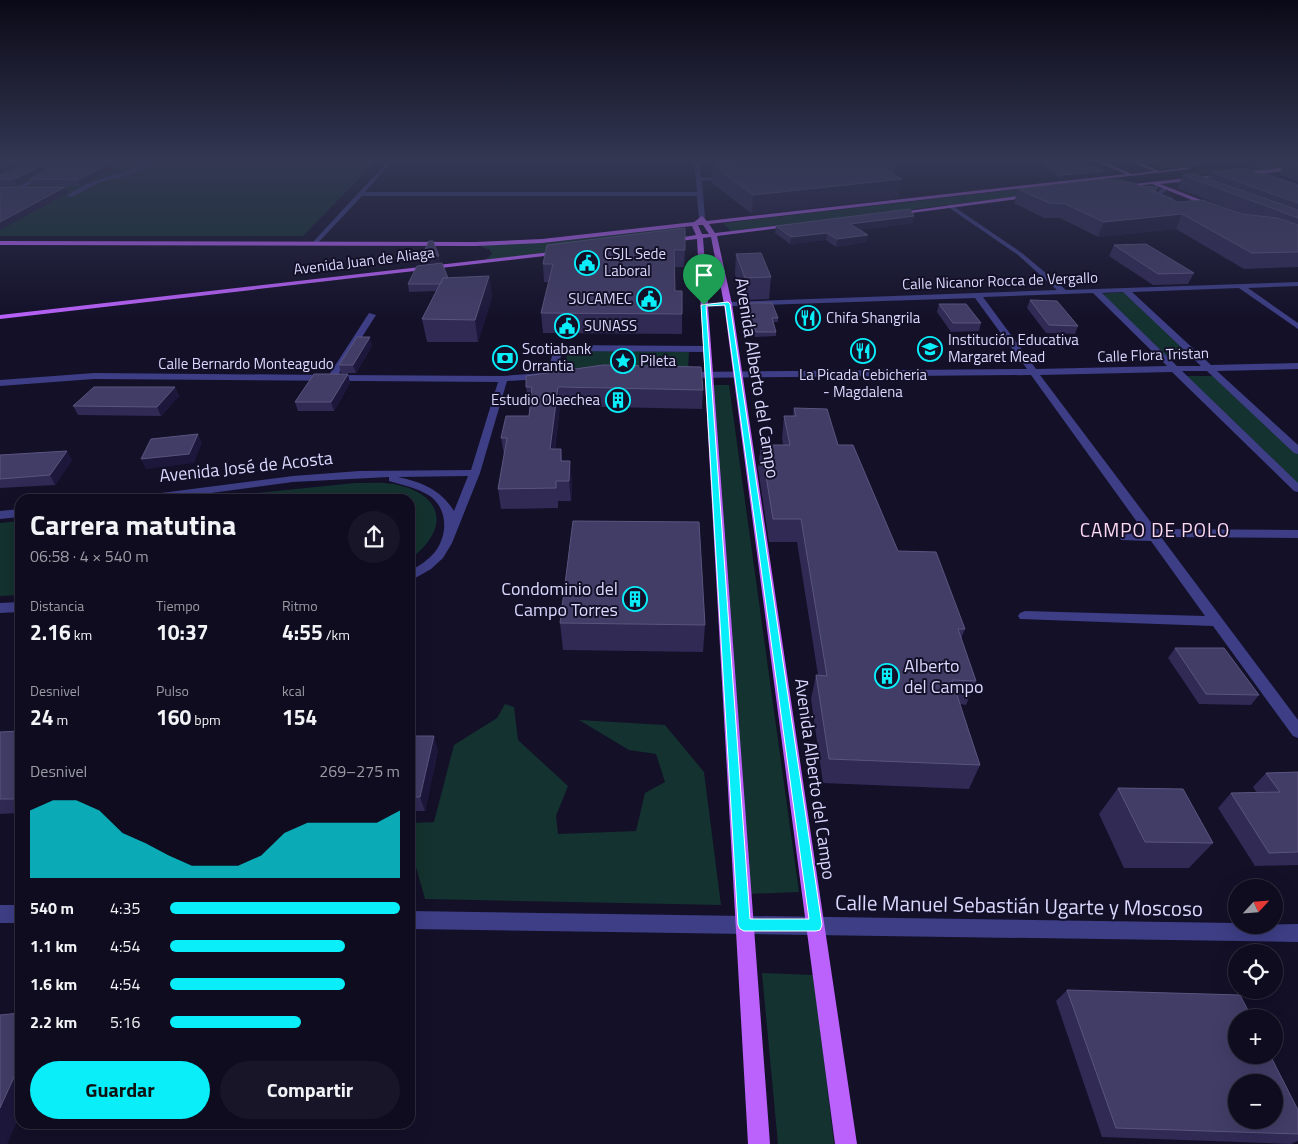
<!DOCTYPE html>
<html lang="es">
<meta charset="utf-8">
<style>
body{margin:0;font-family:"Titillium Web",sans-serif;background:#171527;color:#f1f3f6;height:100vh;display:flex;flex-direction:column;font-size:19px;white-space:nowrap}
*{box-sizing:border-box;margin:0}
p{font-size:16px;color:#9b9ba4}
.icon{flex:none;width:28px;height:28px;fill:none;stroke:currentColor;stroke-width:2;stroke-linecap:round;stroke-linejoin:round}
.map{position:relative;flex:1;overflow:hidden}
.drawer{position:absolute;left:15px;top:494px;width:400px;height:635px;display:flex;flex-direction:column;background:#0e0c1e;border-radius:15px;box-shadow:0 5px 20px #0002,0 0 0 1px #2e2c3c}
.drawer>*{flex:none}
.needle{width:32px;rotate:64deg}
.controls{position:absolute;left:1228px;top:879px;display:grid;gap:10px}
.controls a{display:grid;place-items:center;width:55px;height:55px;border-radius:50%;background:#0e0c1e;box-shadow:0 5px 20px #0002,0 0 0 1px #2e2c3c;font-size:25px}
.pin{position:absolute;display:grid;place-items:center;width:42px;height:42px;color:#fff;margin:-51px -21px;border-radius:50% 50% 50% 0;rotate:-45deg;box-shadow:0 0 5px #0007}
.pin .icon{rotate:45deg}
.round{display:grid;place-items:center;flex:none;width:52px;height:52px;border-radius:26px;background:#171527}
.overview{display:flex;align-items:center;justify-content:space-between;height:85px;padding:0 15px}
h1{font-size:28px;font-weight:700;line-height:38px}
.stats{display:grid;grid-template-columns:repeat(3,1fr);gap:8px;height:85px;padding:5px 15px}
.stats div{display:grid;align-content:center}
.stats b{font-size:21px;font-weight:700}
.stats small{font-size:14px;font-weight:400}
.stats p{font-size:14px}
.chart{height:140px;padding:10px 15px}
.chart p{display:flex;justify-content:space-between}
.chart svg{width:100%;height:90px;margin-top:5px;fill:#09eef9;opacity:.7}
.button{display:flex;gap:10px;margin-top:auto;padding:10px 15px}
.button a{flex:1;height:58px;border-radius:30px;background:#09eef9;color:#111;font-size:20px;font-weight:700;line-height:58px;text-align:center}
.button a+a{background:#171527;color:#f1f3f6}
ul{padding:0 15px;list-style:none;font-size:16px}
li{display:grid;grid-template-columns:80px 60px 1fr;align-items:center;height:38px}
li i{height:12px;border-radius:6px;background:#09eef9}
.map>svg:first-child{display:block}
</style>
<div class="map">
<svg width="1298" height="1144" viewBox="0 0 1298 1144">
<rect width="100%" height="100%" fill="#131028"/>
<path fill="#14322f" d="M55,161H376L303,236H0V188Z
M1142,161H1234L1236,162L1163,169Z
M1298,163V167L1189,175L1180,172Z
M1120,178L1131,182L732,232L723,223Z
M681,227L687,238L484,261L492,254L490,250L475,244L572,239Z
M1127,292L1197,357L1163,358L1098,294Z
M568,350L689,352L688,370L564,369Z
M1182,376H1217L1298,451V486Z
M713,385H729L799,892L748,894Z
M355,483C368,483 382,482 394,484C445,494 450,530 410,559V499H198Z
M20,521V595L0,596V523Z
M505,704L514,707L518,740L568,786L556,816L558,834L636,831L645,793L665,782L656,754L629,750L579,720L665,725L704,772L721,905L425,899L414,860L410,859V823L434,822L454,745L497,718Z
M762,973L814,975L834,1144H778Z"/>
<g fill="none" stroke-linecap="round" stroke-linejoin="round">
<path fill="#3d3e85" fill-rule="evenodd" d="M388,161H393L365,192H697L694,161H700L701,177L731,179L702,181L705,218L702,220L699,218L697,196H362L316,245H312V243Z
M148,162L153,163L132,174L100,182L72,197L67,196C90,178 122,175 148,162Z
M1255,169L1298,184V188L1253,172Z
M46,173L48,176L18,190L13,189Z
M1164,187L1169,188L1162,194L1173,198V200L1155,194Z
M950,204L1022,253L1066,290L1298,282V286L1248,288L1298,323V329L1239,288L1132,292L1211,365L1298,363V369L1217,371L1298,445V454L1294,453L1207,371H1182L1298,483V492L1294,491L1172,372L1040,375L1156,529L1298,530V538L1161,537L1298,720V738L1293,736L1213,626L1020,619L1018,616L1020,613L1025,611L1205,616L1151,541L1121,540L1119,537L1121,534L1145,533L1031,375L685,378L680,375L685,372L1027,369L975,298L704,307L700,305L704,303L1057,290L1018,255L948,207ZM1123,292L1201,366H1177L1102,293ZM1093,293L1167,366L1036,369L983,297Z
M369,313L376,315L338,375L503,376L542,373L547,376L542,379L507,381L480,473L452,543L443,558L431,569L410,581V571C419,566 428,560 435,552C448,535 448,509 430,496C417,488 403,485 389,481V477L293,482L166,499H133L138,496L293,476L359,471L471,470L498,382L94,379L0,386V380L94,373L329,375ZM468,476L454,511C441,490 422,482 398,477Z
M558,345L707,346L711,349L707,352L562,351L557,375L552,378L547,375L554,348Z
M20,509V517L0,519V511Z
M20,602V612L0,613V603Z
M0,905H20V923H0Z
M410,911L1236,923V925L1298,924V942L410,929Z"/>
<path fill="#ba62fb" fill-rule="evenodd" d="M1095,161H1102L1132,174L1153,171L1129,161H1137L1159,171L1188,167L1191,169L709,224L715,233L791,224L794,226L717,236L732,304L857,1144H835L724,304L711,237L703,238L770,1144H748L697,239L670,242L667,240L696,235L692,226L542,243L475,246L0,245V241L475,242L542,239L694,222L702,216L707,221L1126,174ZM698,225H703L709,234H702Z
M1298,166V170L1160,184L1214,205L1212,208L1152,184L1119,188L1116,186Z
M1032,194L1034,197L896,215L893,213Z
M560,251L563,253L562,254L0,319V315Z"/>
</g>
<path fill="#302a55" d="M0,161H126L81,186L32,185L30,179L46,170L17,185L0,186Z
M1036,161H1081L1102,175L1061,179Z
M1282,161H1298V182L1279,175L1285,163Z
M716,162L737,165L895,167L894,174L902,179L898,198L752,214L712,183V165H716Z
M1211,172L1298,186V267L1244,269L1176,229L1098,237L1060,218H1044L1014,203L1018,189L1140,186L1158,187L1156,191L1157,193L1179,202L1243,214L1177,188L1183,175L1208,178Z
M914,216L912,223L859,230L866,242L836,247L826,240L790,244L775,233L776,226Z
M547,245L685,250L684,267H674L675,291L682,314V334L543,333L541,313L549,282H544L543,264Z
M1114,245L1194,273L1188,284L1153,285L1109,256Z
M736,254L771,277L769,299L743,300L735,274Z
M489,276L492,297L478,342H427L422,319L437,291L409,292L408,284L448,278Z
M1030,300L1078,326L1075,334L1046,333L1027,308Z
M746,303L778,318V322H773L776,332V336L755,337L746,307Z
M939,304L981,323L979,331L951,332L937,312Z
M372,346L356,373H341L339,365Z
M350,383L334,411H298L295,402Z
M175,387L179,396L161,416L78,415L73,406Z
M526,387L703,390L702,409L560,406L555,449H561L562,461L572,480L571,501H558V508L501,509L498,489L504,455L501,438L529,416L530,406H529Z
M794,408L838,445L898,551L965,629L961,639L976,681L966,705L960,704L980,765L969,789L823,783L811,699L816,675H818L797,542H769L758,468L761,445H783L782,438L784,416H793Z
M0,455L72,460L55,485L0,488Z
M560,623L705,625L703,652L563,650Z
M1175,648L1259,695L1251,705L1199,704L1168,658Z
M20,731V813L0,814V732Z
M410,736L438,750L425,811H410Z
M1298,772V865L1255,866L1218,808L1231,793H1257L1253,787L1266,773Z
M1118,788L1213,843L1189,868H1124L1099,814Z
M1067,990L1298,1110V1141L1291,1144L1102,1137L1056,1001Z"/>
<path fill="#1d183b" d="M16,161H30L0,176V169Z
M113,161H126L81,186L78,180Z
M44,165L46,170L17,185L14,179Z
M1104,171L1102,175L1061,179L1062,175Z
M902,179L898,198L752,214L753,195Z
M65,187L68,193L0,230V222Z
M1182,214L1176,229L1098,237L1104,222Z
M914,216L912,223L849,231L850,224Z
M827,233L826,240L790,244L791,237Z
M868,235L866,242L836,247L837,239Z
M439,256L440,263L422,265L421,258Z
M489,276L492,297L478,342L475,320Z
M370,337L372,346L356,373L353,365Z
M348,374L350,383L334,411L331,402Z
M175,387L179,396L161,416L157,407Z
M558,387L560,406L552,469L550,449Z
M198,434L202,443L194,463L146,469L141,459Z
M67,451L72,460L55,485L50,475Z
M570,461L572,480L571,501L569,481Z
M434,736L438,750L425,811L420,797Z
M20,1064V1115L7,1144H0V1108Z"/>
<path fill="#423d67" stroke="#5a557f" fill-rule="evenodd" d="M0,161H16L0,169Z
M30,161H113L78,180L30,179L46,171L44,165L14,179L0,180V175Z
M891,161L895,167H882L902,179L753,195L712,165H763L767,162Z
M1043,161H1081L1104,171L1062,175Z
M1298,161V166L1285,162Z
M716,162H736L737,165H717Z
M1245,169L1298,186V203L1211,172Z
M1194,174L1298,210V218L1183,175Z
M1105,179L1133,183L1178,202L1203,200L1242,214L1277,218L1298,225V252L1252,253L1182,214L1104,222L1065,204L1049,203L1018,189Z
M1140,186L1158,187L1155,190L1157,193Z
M0,187H65L0,222Z
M910,209L914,216L850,224L868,235L837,239L827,233L791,237L776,226Z
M685,228V250H674L675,291H682V314L541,313L553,264H543L547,245Z
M429,241H433L439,256L421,258Z
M1146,244L1194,273L1158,274L1114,245Z
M761,253L771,277L745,278L736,254Z
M442,263L448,278H443L441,284H408L417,266Z
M489,276L475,320L422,319L443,278Z
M1030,300L1057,301L1078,326L1049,325Z
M746,303H772L778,318H772L776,332H756Z
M939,304H966L981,323H953Z
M357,337H370L353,365H339Z
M603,365L701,367L703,390L558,387L550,449H561V461H570L569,481H556V488L498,489L507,438H501L506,416H529L532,387H526V376Z
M314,374H348L331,402H295Z
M94,387H175L157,407L73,406Z
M794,408L827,409L838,445H853L898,551L936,552L965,629H958L976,681L952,680L980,765L829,759L816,675L827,676L801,519H773L761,445H790L784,416H796Z
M198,434L189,454L141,459L151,439Z
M67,451L50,475L0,479V455Z
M573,521L699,522L705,625L560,623Z
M1175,648H1224L1259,695L1206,694Z
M20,731V799H0V732Z
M410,736H434L420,797H410Z
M1298,772V852L1269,853L1231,793L1280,792L1266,773Z
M1118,788L1183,789L1213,843L1145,842Z
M1067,990L1240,995L1252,1018H1236V1055H1270L1298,1110V1134L1116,1128ZM1236,1082H1274V1120H1236Z
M20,1013V1064L0,1108V1015Z"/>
<linearGradient id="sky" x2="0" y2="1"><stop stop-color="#0a0916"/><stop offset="0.5" stop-color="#333753"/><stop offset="1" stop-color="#333753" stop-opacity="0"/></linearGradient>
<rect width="1298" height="321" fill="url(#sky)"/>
<path fill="#09eef9" stroke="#fff" fill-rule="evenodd" d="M728,302L730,304L822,925L820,930L816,931H744L740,929L738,925L701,305ZM725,305L809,919H750L706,306Z"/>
<defs>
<symbol id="civic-ring" viewBox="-11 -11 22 22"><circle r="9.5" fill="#131028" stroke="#09eef9" stroke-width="1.5"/><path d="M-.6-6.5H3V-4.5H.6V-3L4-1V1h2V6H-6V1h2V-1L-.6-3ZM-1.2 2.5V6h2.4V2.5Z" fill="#09eef9"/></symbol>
<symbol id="restaurant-ring" viewBox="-11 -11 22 22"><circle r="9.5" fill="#131028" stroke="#09eef9" stroke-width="1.5"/><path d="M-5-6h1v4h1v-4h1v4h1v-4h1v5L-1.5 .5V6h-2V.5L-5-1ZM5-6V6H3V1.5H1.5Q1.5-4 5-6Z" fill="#09eef9"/></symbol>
<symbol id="school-ring" viewBox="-11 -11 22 22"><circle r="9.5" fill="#131028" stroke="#09eef9" stroke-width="1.5"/><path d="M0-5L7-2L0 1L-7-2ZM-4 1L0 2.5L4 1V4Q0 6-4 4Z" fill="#09eef9"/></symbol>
<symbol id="bank-ring" viewBox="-11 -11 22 22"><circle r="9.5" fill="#131028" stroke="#09eef9" stroke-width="1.5"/><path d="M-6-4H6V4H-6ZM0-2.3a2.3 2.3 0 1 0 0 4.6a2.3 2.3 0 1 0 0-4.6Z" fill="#09eef9"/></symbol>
<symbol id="sight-ring" viewBox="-11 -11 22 22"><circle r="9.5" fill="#131028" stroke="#09eef9" stroke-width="1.5"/><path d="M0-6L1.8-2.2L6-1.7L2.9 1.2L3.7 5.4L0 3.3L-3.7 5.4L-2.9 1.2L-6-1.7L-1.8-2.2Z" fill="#09eef9"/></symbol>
<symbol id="building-ring" viewBox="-11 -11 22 22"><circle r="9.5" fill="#131028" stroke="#09eef9" stroke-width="1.5"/><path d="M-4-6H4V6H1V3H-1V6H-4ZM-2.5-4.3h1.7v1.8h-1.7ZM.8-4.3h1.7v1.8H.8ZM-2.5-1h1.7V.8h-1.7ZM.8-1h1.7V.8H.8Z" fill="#09eef9"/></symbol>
</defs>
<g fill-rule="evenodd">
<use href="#civic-ring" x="573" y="249" width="28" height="28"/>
<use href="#civic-ring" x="635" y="285" width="28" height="28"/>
<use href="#restaurant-ring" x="794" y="304" width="28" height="28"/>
<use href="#civic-ring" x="553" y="312" width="28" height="28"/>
<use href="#school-ring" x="916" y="335" width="28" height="28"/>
<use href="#restaurant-ring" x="849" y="337" width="28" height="28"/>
<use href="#bank-ring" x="491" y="344" width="28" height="28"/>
<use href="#sight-ring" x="609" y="347" width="28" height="28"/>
<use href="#building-ring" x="604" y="386" width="28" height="28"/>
<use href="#building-ring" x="621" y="585" width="28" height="28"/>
<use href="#building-ring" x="873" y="662" width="28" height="28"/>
</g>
<g text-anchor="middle" stroke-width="4" stroke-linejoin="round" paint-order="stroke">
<g font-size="15" fill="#dad8fe" stroke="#131028" text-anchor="start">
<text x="604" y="259">CSJL Sede<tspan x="604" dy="17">Laboral</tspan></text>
<text x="632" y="304" text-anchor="end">SUCAMEC</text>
<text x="826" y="323">Chifa Shangrila</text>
<text x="584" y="331">SUNASS</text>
<text x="948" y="345">Institución Educativa<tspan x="948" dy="17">Margaret Mead</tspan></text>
<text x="522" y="354">Scotiabank<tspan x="522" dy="17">Orrantia</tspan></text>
<text x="640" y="366">Pileta</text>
<text x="863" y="380" text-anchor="middle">La Picada Cebicheria<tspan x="863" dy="17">- Magdalena</tspan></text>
<text x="600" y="405" text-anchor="end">Estudio Olaechea</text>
</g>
<g font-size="15" fill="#dad8fe" stroke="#131028">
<text transform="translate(364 261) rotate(-7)" y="5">Avenida Juan de Aliaga</text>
<text transform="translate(1000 281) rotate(-2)" y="5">Calle Nicanor Rocca de Vergallo</text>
<text transform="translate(1153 355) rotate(-2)" y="5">Calle Flora Tristan</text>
<text x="246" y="369">Calle Bernardo Monteagudo</text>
</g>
<g font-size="18" fill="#dad8fe" stroke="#131028">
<text transform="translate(757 378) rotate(81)" y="6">Avenida Alberto del Campo</text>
<text transform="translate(246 467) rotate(-6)" y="6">Avenida José de Acosta</text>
<text transform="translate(815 779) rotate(82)" y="6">Avenida Alberto del Campo</text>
</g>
<g font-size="18" fill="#dad8fe" stroke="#131028" text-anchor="end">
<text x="618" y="595">Condominio del<tspan x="618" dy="21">Campo Torres</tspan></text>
<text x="904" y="672" text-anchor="start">Alberto<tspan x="904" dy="21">del Campo</tspan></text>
</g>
<g font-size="19" letter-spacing="1" fill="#fedaf3" stroke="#131028">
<text x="1155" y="537">CAMPO DE POLO</text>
</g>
<g font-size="21" fill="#dad8fe" stroke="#131028">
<text transform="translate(1019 906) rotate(1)" y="7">Calle Manuel Sebastián Ugarte y Moscoso</text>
</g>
</g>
</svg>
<div class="controls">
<a><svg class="needle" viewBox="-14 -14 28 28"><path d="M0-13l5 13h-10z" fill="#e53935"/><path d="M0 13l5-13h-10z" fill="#9b9ba4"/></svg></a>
<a><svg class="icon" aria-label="locate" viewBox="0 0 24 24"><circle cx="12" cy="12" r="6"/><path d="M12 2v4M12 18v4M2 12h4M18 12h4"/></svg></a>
<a>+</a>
<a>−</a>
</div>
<div class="pin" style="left:704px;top:305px;background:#1e9e55"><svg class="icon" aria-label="arrive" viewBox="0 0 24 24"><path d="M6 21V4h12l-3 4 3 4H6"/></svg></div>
<section class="drawer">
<div class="overview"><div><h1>Carrera matutina</h1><p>06:58 · 4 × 540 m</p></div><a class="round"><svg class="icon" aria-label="share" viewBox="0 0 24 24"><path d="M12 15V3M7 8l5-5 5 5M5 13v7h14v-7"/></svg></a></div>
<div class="stats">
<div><p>Distancia</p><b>2.16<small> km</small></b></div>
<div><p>Tiempo</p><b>10:37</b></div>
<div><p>Ritmo</p><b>4:55<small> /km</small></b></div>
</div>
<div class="stats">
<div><p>Desnivel</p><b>24<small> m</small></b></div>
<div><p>Pulso</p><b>160<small> bpm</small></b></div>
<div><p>kcal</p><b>154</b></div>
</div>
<div class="chart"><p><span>Desnivel</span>269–275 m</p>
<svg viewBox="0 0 160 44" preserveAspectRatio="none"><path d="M0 44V11L10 6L20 6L30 11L40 22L50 27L60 33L70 38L80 38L90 38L100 33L110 22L120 17L130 17L140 17L150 17L160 11V44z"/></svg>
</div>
<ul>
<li><b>540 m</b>4:35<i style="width:100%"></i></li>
<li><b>1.1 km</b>4:54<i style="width:76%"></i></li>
<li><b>1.6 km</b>4:54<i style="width:76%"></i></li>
<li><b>2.2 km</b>5:16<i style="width:57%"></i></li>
</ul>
<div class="button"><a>Guardar</a><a>Compartir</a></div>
</section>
</div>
